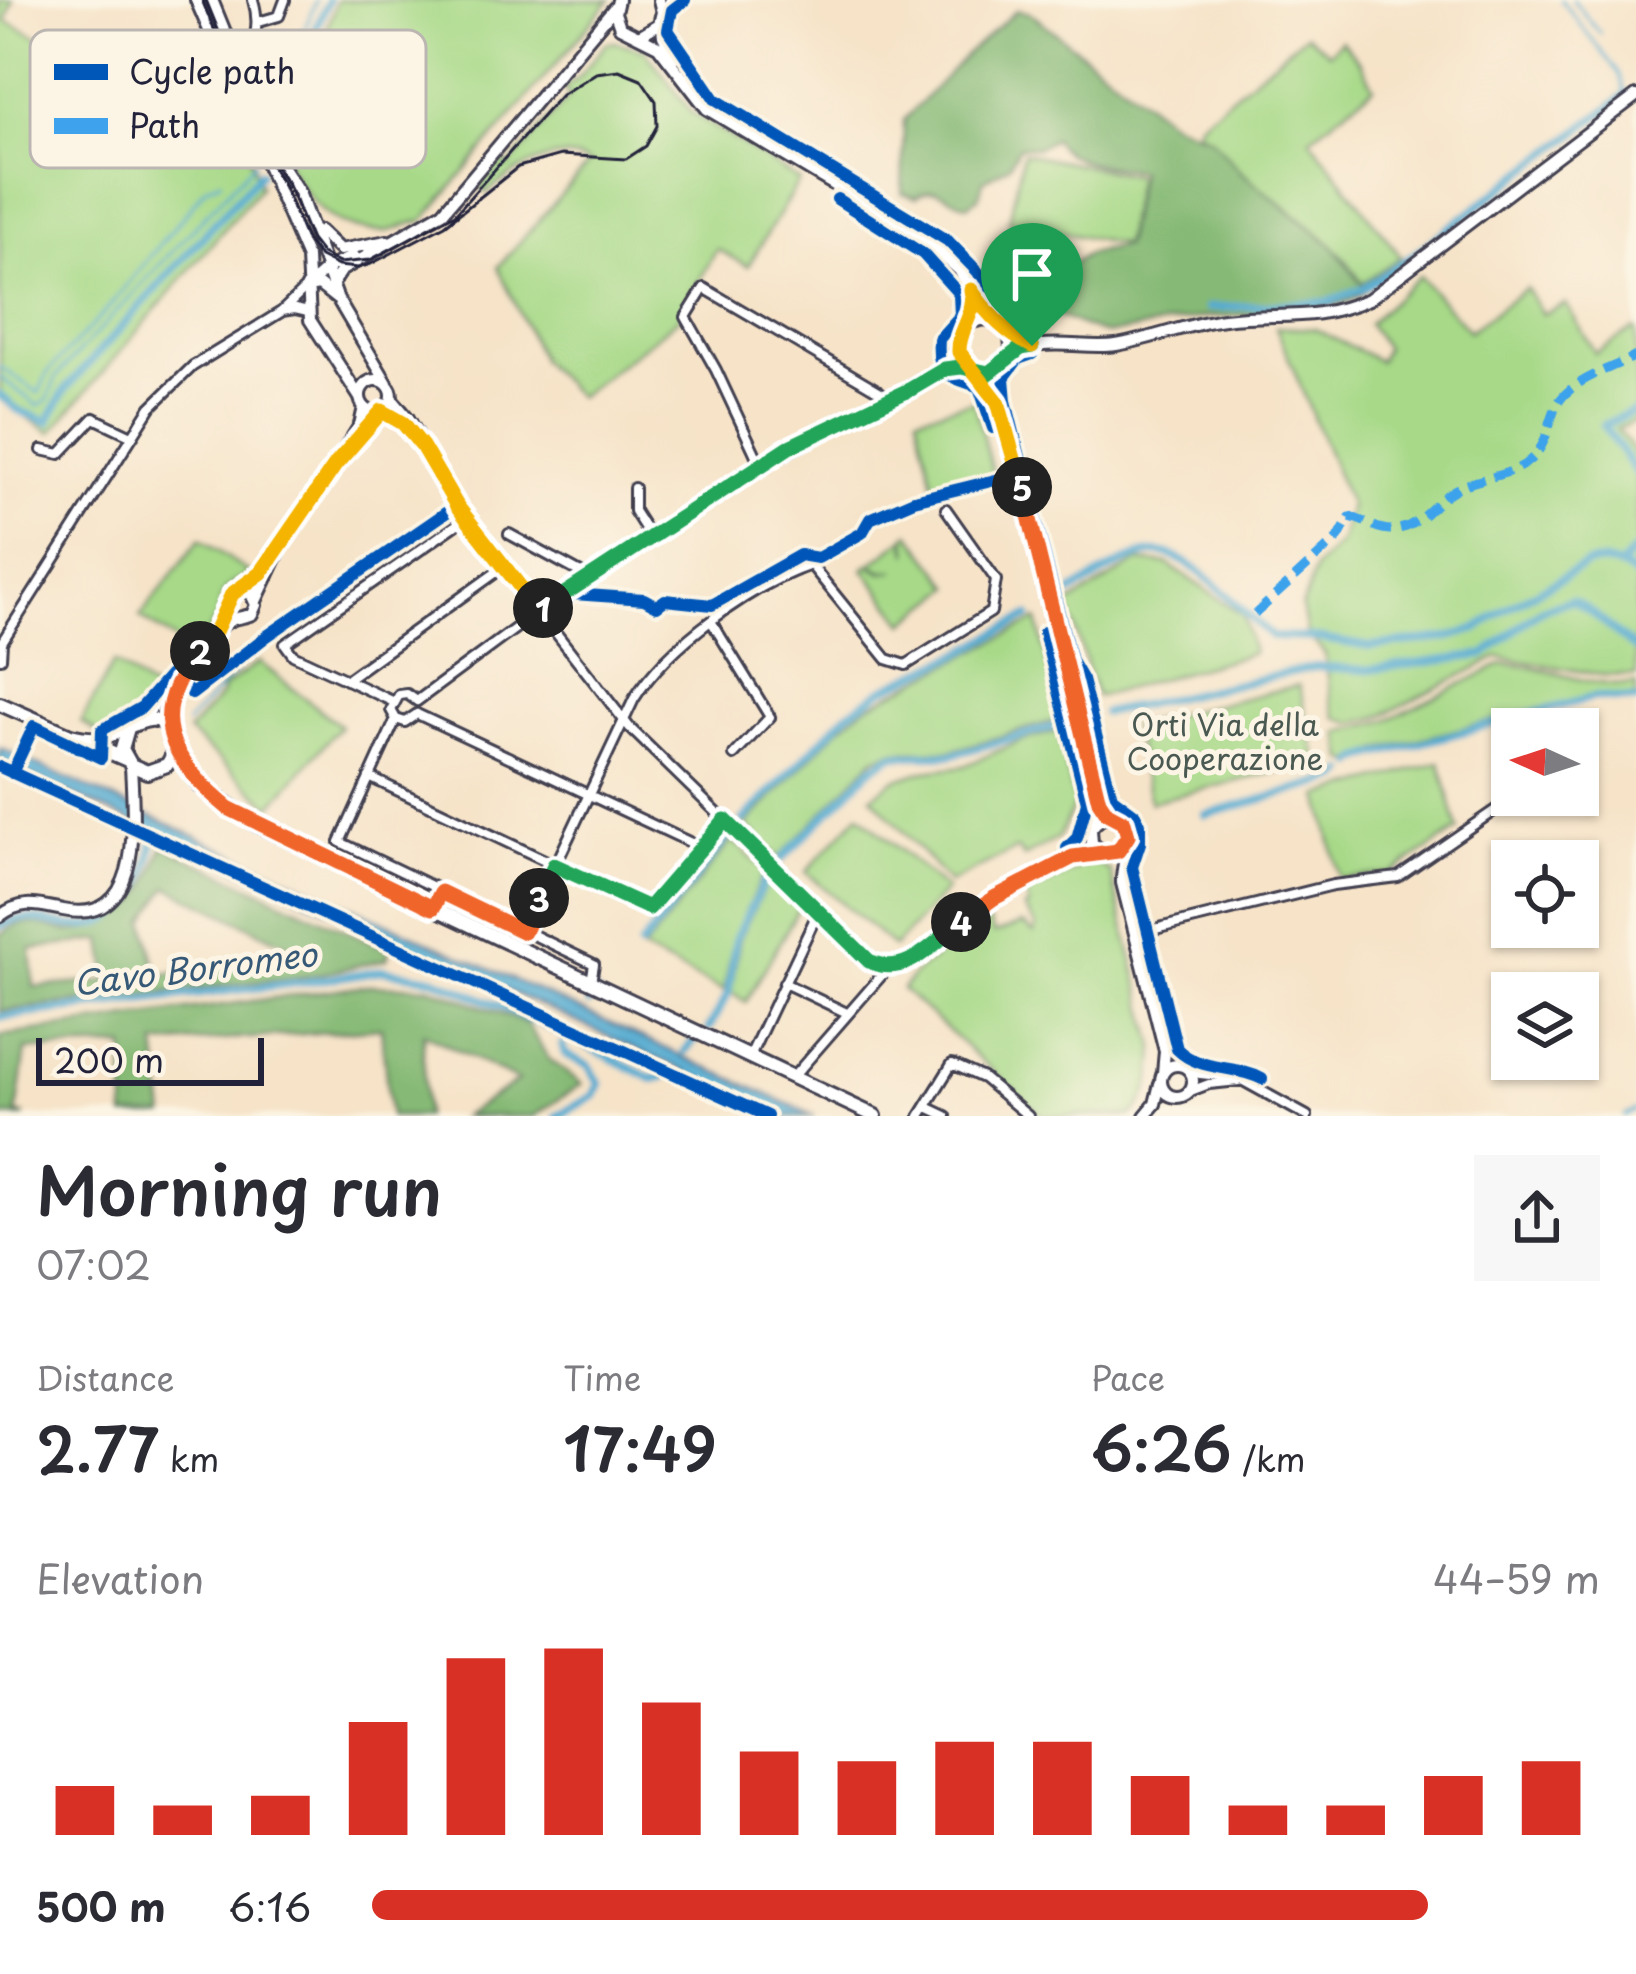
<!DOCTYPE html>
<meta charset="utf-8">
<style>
body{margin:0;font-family:"Playpen Sans",sans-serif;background:#f7f7f7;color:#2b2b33;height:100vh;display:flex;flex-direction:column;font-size:45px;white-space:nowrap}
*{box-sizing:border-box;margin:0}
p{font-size:39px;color:#7c7c81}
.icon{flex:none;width:66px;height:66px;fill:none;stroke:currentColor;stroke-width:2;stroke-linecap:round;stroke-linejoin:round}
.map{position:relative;height:1116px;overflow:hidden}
.panel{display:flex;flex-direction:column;background:#fff;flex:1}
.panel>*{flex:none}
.needle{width:78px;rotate:273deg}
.fabs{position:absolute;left:1491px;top:708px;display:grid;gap:24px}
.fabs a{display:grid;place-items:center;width:108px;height:108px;border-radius:0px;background:#fff;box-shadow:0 3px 9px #0004;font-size:60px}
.scale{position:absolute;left:36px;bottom:30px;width:228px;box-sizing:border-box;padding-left:12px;border:6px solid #22223b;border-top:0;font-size:33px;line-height:42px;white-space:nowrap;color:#22223b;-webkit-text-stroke:9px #fcf5e5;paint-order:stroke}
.pin{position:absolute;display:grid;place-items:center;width:102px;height:102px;color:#fff;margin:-123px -51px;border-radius:50% 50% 50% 0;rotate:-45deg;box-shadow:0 0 12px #0007}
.pin .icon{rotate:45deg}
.km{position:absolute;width:60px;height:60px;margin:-30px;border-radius:50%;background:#222;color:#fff;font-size:33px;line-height:60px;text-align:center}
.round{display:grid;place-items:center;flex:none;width:126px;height:126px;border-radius:0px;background:#f7f7f7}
.summary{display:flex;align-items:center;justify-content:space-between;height:204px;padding:0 36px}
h1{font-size:66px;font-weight:600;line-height:90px}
.stats{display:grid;grid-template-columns:repeat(3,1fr);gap:18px;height:204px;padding:12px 36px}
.stats div{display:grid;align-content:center}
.stats b{font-size:60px;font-weight:600}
.stats small{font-size:33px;font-weight:400}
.stats p{font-size:33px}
.chart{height:336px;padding:24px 36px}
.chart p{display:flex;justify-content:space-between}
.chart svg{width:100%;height:216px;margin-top:12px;stroke:#d93025;stroke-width:6}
ul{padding:0 36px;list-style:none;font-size:39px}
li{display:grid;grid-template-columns:192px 144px 1fr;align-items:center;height:90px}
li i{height:30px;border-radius:15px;background:#d93025}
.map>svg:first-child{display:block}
</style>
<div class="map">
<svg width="1636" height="1116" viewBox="0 0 1636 1116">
<rect width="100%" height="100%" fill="#fcf5e5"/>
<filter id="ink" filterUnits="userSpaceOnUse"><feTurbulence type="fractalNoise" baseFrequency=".00833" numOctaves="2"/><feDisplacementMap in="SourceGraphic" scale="24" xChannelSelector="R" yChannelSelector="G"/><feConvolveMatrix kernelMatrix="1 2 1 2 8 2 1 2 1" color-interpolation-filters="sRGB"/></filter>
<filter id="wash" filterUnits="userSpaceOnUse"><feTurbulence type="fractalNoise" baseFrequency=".004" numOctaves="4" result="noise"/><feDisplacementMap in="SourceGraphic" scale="48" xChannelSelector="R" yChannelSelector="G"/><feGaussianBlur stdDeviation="2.7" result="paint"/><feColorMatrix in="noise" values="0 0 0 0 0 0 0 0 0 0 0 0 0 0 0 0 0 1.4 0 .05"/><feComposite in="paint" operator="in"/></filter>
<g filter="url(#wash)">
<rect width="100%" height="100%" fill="#f6e3c8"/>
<path fill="#a7d988" stroke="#647e62" stroke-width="3" d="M0,0H13L6,21L209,120L234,108L260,187L51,433L0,399Z
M337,0H610L423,221C410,222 399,230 387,231C328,234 306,198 280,152L290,135Z
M1306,34L1329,53L1341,40L1361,63L1374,87L1310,138L1401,257L1362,283C1336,238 1284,209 1245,175C1229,161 1218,141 1198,131V124Z
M615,42L645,50L692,113L799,181L748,266L717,249L678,319L578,397L542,362L498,267L589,163C555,144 513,172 487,193L479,187L503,161L509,166L570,96L563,88L577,79L606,43Z
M1023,153L1137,176L1123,245L1009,222Z
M1419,276L1469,331L1526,288L1542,314L1566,304L1595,353L1634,329L1636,332V421L1617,429L1636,455V676L1601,675L1498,657L1379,717L1354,723L1337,718L1331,700L1325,654L1307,634L1302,607L1316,567L1341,542L1350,506L1276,327L1315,329L1379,361L1385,348L1368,324Z
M974,401L993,476L935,490L917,416Z
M910,533L952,587L905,623L864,569L869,565L882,573L896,571H883L871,564L904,539L909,555L906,536Z
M200,539L250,573C205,598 231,598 211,627C206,635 196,643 190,650L140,617Z
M1138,561L1167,564L1243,615L1253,653L1096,697L1068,605Z
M1037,620L1061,719L950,751H894L875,758L779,858L746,825L838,729L865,707Z
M114,662L157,694L125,723L101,735L81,722Z
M259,662L340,726L271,806L188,732L221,695L223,688Z
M1503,664C1547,665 1591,690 1636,684V697L1596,696L1575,700L1385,748L1350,762L1345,760L1340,732L1385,721Z
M1299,685L1318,762L1150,802L1132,725Z
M1058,731L1075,804L1058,838L1024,857L1017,849L949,883L872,796L894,780L918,772L964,766L1023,740Z
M1440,762L1458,830L1392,873L1340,879L1320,796Z
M859,814L946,890L894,947L806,872Z
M732,840L765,871L734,937L724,991L642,951Z
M1093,861L1110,871L1155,1047C1154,1071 1151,1101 1131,1116H1043L902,989L915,973L986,917L994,934L1023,924L1034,933L1037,927L1024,908L1029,906L1026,894Z
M770,876L800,906L746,1002L731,992L740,937Z"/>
<path fill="#85b974" stroke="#546e58" stroke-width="3" fill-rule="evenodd" d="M1017,10L1030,13L1173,123L1210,137L1241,172L1332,245L1366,289C1339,321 1241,311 1200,318C1169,323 1138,330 1107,334C1092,331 1050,314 1039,303C1032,295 1033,282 1033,272L1058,261L1070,265L1087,254L1124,246L1139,171C1110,165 1070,166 1053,139L1037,148L1019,147L1009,165L983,181L979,197L968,205C946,200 939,181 916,197L902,193L904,120L968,53Z
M163,846L389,950L387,959L312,976L0,1011V935C22,916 37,924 62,930C78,933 85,930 100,925C144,907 147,889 163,846ZM168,887L302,952V954L158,975L145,920ZM103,940L109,981L34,987L31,949Z
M367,985L430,987L526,1023L549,1059L582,1084L534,1116H463L518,1081L423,1033L425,1116H390L381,1028L157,1045L165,1116H125V1047L26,1050L17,1113L26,1116H0V1036Z"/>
<path fill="#54abd1" stroke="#3b6686" stroke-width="3" d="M0,748L815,1116H785L0,762Z"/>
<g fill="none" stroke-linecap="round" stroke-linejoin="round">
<path stroke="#54abd1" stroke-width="3" d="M1561,0L1620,75L1626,95
M1573,0L1600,33
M275,139L285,83L316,0
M0,367L39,393L48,372L105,312L207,187L221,181
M0,377L38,406L47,401L57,376L255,162
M186,724L243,663L453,518
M1625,1116L1636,1110"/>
<path stroke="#54abd1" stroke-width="8" d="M278,146L298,71L328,0
M1208,308L1329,302L1363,288L1409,258L1626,95
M0,395L18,410L48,422L65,390L260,173
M1636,411L1603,425L1636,473
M1621,565L1636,549
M1067,595C1089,583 1128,555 1152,553C1190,548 1244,615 1272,637L1316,638L1370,647L1447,638L1477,629L1505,609L1587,564C1607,561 1621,563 1636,577
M1104,713L1315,667L1368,670L1484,655L1540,610L1571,600C1595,611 1614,634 1636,649
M1355,764L1360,759L1595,697L1636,700
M1205,815L1340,778L1346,772
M743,821L848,713L883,689L957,655L1029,616
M782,859L872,768L893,755H951L1057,726
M0,926C26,911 45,923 72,926C123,931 149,884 153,841
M640,947L730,834
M589,1003L596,993
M0,1017L308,982L383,970L433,978L547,1026L653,1079L663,1077
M709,1028L728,994L736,937L768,874
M685,1051L696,1038
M557,1116L594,1096L600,1084L589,1066L565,1054L562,1045"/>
</g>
</g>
<g filter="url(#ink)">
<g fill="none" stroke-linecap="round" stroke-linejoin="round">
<defs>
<path id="street" d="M662,15L670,0
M258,22L279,16L285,0
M237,63C257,48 260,23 253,0
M282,311L295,309L308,312
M42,450L60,454L94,418L132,436
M760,464L716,370L686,317L704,288L879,391L888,400
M634,488V511L650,536
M509,534L588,577
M711,621L770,717L734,755
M1,658L2,642L151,407L193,366L281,312L307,287
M346,680L505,566
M392,701L293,655L285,644L466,518
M417,701L539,611L630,728L869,961L897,968L994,898L1073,857L1103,853
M417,701L407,694L399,695L391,710L396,719L405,722L417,714
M417,714L702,848
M396,719L340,842L594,964L591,982
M369,777L646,908L651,907L725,821
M524,932L634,699C668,645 751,585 811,565L887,659L906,665L991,612L996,580L946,509
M1135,934L1333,885L1398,877L1517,795
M784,983L847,1013
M750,1056L818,912
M1187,1069L1200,1074L1238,1078L1307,1116
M794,1076L888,968
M1188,1092L1209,1084L1239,1081
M927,1107L946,1116
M920,1116L952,1064L983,1078L1028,1116"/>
<path id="secondary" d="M196,0L307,258L310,320L360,398
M212,0L275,155L299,192L338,300
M618,0L615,13L620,27L658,46L707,109L928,241L959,270L980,304L997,321
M661,20L663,36L676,57
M639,36L659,24L662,12L659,0
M690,77L708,99L729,114
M320,231L340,250L387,241
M334,282L342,270L443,212L614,8
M310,284L329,267L354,256
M307,287L319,285L338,300L387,383
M1009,359C1034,334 1083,350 1116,345C1152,339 1187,324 1224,319C1281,312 1311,323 1369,299L1636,96
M1004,365L996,387L1007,437
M945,369L964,367L989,373L1009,359C1017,330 995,311 969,324
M360 396a16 16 0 1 1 32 0a16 16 0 1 1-32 0Z
M392,399L408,418L457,505L539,611L744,474L944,370L973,314L971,290
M382,411L396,418L412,434
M1006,434L1099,801L1094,823
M359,440L381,412
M239,590C291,547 324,481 360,425L364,407
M256,601L280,550
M142,720C162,697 207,628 234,619C240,617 246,617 252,614L256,605L251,594L242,590L232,594L213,636
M170,730L167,704L172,687
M1127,839L1117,851L1103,852L1092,843L1091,829C1100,814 1125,808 1128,832C1130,848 1121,866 1122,883L1165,1051L1163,1073
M0,916C23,899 37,905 63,910C146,927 133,816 131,765
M1161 1081a16 16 0 1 1 32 0a16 16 0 1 1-32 0Z
M1145,1116L1155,1104L1160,1084"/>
<path id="primary" d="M0,704L125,759
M66,734C79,737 91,740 105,737C126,732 160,701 173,737C177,748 173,755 167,765L147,772L131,765L122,749L128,728
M174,751L199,785L256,824L875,1116"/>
</defs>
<use href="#street" stroke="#423f50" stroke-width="14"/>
<use href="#secondary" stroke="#423f50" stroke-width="16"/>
<use href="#primary" stroke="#423f50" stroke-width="18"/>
<use href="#street" stroke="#fff" stroke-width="8"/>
<use href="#secondary" stroke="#fff" stroke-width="10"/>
<use href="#primary" stroke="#fff" stroke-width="12"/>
<path stroke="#22223b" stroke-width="3" d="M202,0L267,159L285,188L306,240L320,257L338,266L358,268L371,264L445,225L518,167L561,155L626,159L646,146L657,126L656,101L641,79L619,70L596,73L561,95L455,214L370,260L339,263L322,254L311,240L287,183L269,155L206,0"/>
<path stroke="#3ea2ec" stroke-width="9" stroke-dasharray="18 9" stroke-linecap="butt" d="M1255,614L1339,537L1350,517C1364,520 1378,531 1393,530C1420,528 1433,502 1454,490C1476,477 1512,477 1530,460C1549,444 1547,423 1558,403C1572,380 1612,368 1636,356"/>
<defs>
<path id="cycleway" d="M685,0L672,10L668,30L715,99L948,241L978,272L992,301L1032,332V354L1018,359L1004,378L1006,401L1071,661L1082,680L1112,797L1135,814L1140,824V843L1132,867L1177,1049C1200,1072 1234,1064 1262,1079
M837,199L923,254L959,294L960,316L939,339C936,379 950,375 979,387L993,428
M550,611L573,594L644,599L657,606L665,600L712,605L800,555L818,558L862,533L870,519L914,500L1024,473
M1044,632L1087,802L1077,838L1067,848
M0,767L767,1116
M12,773L34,726L101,758L102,730L142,707L170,675L192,694L267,636L457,505L539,611"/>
</defs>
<use href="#cycleway" stroke="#fcf5e5" stroke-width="20"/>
<use href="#cycleway" stroke="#0057b8" stroke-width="12"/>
</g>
</g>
<g fill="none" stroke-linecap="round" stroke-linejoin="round" filter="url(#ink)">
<defs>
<path id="split-1" d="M543,608L789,447L911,389L945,369L961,367L989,373L1021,348L1032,346"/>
<path id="split-2" d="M200,651L213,636L232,594L261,573L336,464L382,411L403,423L422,446L457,506L539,611L543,608"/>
<path id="split-3" d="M200,651C143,714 170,760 228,808L433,908L441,892L524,932L539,898"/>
<path id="split-4" d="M539,898L554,865L649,908L725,820L869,961C906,979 933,943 961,922"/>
<path id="split-5" d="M961,922L994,898L1073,857L1118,851L1128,836L1124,822L1107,813L1099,801L1022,487"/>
<path id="split-6" d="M1022,487L998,402L959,352C958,328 977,316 971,290C987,314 1006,333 1032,346"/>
</defs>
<use href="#split-1" stroke="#fff" stroke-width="24"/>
<use href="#split-2" stroke="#fff" stroke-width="24"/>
<use href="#split-3" stroke="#fff" stroke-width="24"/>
<use href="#split-4" stroke="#fff" stroke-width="24"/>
<use href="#split-5" stroke="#fff" stroke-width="24"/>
<use href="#split-6" stroke="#fff" stroke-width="24"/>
<use href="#split-1" stroke="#22a559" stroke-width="15"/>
<use href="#split-2" stroke="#f5b400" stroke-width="15"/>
<use href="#split-3" stroke="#f0652b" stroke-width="15"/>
<use href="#split-4" stroke="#22a559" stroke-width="15"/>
<use href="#split-5" stroke="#f0652b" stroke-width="15"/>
<use href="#split-6" stroke="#f5b400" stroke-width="15"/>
</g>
<g text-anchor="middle" stroke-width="10" stroke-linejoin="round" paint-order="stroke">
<g font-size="30" fill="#4a5952" stroke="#fcf5e5">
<text x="1225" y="736">Orti Via della<tspan x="1225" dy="34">Cooperazione</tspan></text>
</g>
<g font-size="33" font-style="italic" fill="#365977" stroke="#fcf5e5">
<text transform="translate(195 969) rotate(-7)" y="12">Cavo Borromeo</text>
</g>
</g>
<rect x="30" y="30" width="396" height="138" rx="18" fill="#fcf5e5" stroke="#bbb6b2" stroke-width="3"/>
<rect x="54" y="64" width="54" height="16" fill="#0057b8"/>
<rect x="54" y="118" width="54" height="16" fill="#3ea2ec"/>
<g font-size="33" fill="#22223b">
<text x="129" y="84">Cycle path</text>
<text x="129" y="138">Path</text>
</g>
</svg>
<div class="fabs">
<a><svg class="needle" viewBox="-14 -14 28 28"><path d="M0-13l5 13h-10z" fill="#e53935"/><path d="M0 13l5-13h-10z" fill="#7c7c81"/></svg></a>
<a><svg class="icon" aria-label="locate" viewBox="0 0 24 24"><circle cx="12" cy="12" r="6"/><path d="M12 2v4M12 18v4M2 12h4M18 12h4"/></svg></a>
<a><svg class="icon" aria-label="layers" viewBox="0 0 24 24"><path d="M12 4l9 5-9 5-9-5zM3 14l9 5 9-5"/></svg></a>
</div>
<div class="scale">200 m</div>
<div class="pin" style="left:1032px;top:346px;background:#1e9e55"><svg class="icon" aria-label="arrive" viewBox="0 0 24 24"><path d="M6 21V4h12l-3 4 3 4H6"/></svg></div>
<b class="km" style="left:543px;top:608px">1</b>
<b class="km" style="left:200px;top:651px">2</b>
<b class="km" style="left:539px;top:898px">3</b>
<b class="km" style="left:961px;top:922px">4</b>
<b class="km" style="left:1022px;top:487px">5</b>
</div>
<section class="panel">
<div class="summary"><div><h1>Morning run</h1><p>07:02</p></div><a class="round"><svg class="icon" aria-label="share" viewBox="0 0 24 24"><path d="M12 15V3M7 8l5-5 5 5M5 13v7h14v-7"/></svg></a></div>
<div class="stats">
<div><p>Distance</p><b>2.77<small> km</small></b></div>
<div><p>Time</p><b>17:49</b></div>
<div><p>Pace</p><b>6:26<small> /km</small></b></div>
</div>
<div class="chart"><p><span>Elevation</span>44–59 m</p>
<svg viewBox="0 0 160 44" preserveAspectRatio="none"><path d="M5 44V34M15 44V38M25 44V36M35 44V21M45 44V8M55 44V6M65 44V17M75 44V27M85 44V29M95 44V25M105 44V25M115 44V32M125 44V38M135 44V38M145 44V32M155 44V29"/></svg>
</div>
<ul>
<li><b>500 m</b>6:16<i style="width:86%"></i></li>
</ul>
</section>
